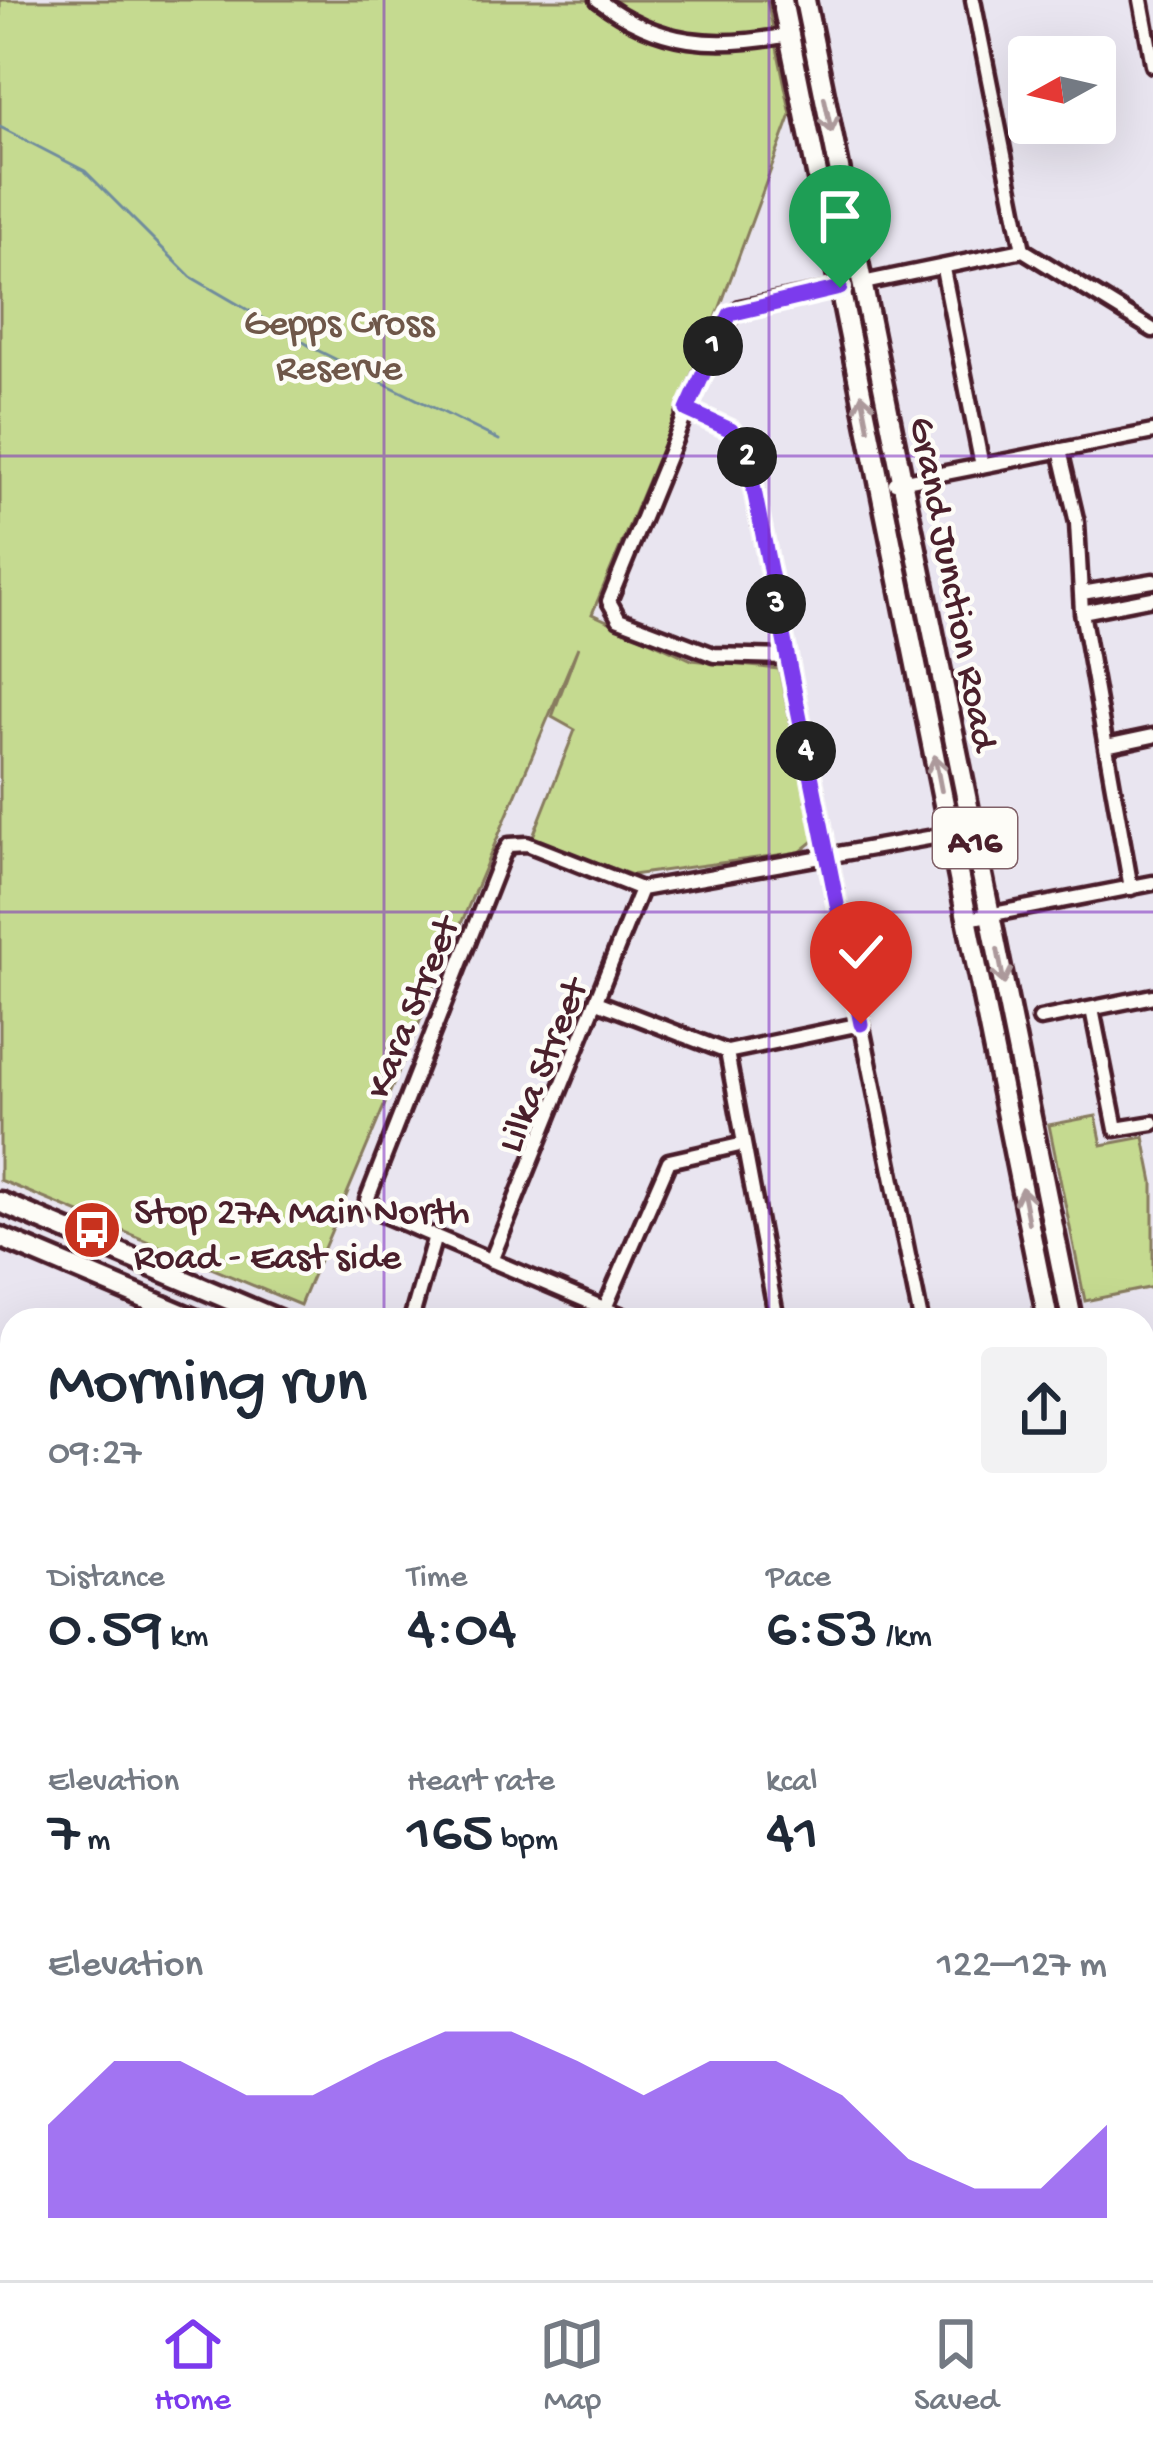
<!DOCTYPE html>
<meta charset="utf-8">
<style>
body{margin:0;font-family:"Gochi Hand",sans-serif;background:#f2f2f3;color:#1f2937;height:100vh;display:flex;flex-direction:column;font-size:45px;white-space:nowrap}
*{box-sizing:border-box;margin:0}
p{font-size:39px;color:#747a83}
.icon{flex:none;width:66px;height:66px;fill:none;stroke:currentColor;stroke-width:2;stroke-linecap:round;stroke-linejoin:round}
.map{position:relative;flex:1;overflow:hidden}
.side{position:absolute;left:0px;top:1308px;width:1155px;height:972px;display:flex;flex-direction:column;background:#fff;border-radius:36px 36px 0 0;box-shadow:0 12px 48px #0002}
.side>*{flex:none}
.needle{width:78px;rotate:262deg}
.controls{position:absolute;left:1008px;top:36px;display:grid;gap:24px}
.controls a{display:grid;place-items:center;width:108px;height:108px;border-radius:12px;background:#fff;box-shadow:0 12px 48px #0002;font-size:60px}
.pin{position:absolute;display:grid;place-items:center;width:102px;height:102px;color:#fff;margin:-123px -51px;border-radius:50% 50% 50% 0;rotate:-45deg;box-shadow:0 0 12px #0007}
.pin .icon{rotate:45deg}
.km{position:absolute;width:60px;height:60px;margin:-30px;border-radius:50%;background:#222;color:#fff;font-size:33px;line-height:60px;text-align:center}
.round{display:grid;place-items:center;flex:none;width:126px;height:126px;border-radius:12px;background:#f2f2f3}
.summary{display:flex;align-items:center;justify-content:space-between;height:204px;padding:0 48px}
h1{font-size:66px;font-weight:600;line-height:90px}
.figures{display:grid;grid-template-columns:repeat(3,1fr);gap:18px;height:204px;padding:12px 48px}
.figures div{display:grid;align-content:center}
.figures b{font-size:60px;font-weight:600}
.figures small{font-size:33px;font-weight:400}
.figures p{font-size:33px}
.chart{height:336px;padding:24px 48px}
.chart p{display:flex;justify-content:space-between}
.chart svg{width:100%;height:216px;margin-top:12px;fill:#7c3aed;opacity:.7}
.dock{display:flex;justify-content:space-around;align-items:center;height:168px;border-top:3px solid #e0e1e3;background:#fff;font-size:33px;color:#747a83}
.dock a{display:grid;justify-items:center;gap:6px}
.dock .active{color:#7c3aed}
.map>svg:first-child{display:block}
</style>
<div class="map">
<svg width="1153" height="2280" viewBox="0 0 1153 2280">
<rect width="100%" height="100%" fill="#e9e5f0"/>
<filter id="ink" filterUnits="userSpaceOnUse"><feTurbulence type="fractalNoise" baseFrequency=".00833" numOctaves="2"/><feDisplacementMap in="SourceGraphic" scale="24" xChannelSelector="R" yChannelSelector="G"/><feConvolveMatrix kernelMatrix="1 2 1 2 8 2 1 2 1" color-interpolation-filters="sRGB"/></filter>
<g filter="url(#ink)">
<path fill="#dbd5eb" d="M176,2268H741L695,2280H179Z"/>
<path fill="#c5da90" stroke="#887c5e" stroke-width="3" d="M0,0H767L791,115L716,318L592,614L692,660L779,669L815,840L800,852L632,875L532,839L575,730L552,717L578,647L300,1305L0,1180Z
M1096,1116L1102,1145L1144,1137L1153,1182V1287L1085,1301L1049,1125Z"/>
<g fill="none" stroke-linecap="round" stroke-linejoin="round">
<path stroke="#708c9d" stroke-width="3" d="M0,127L85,171L191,277L317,350L499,440"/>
<defs>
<path id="minor" d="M598,0C659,46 716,49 789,35
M973,0L1023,250
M1141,0L1153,65
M943,269L982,466
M863,283L1023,250L1153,330
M687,410L731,430L748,461L921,1320
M1060,450L1077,523L1082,612L1131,888
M895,483L1153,432
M1082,593L1153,581
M1082,612L1153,598
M787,657L714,655L619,619L609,601L721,327L740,308L840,288
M1106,746L1153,736
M968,919L1153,883
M597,1002L727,1052L861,1024
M1092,1009L1116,1129L1153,1123
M1040,1019L1153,996
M727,1052L777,1320
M491,1261L641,889
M605,1308L669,1161L744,1144
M411,1320L435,1236
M632,1320L382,1214L367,1200L503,854L509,845L527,844L641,889L973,830
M1143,1351L1153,1349
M168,2268L170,2280"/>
<path id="highway" d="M782,0L1048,1320
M805,0L1072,1320
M0,1202L278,1320
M0,1237L196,1320
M1143,1676L1153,1721
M1143,1792L1153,1837
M0,1945L12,1942
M0,1971L12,1969"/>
</defs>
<use href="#minor" stroke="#4a1f2b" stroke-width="21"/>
<use href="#highway" stroke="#4a1f2b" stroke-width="27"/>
<use href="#minor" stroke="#fdfcf7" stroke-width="12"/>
<use href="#highway" stroke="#fdfcf7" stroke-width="18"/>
</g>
<defs><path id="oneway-shaft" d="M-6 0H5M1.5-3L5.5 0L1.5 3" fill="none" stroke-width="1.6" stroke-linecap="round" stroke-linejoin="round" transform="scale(3)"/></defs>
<g stroke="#ac999b">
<use href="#oneway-shaft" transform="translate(828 115) rotate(78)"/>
<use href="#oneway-shaft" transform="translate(865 411) rotate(-101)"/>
<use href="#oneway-shaft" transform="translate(938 773) rotate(-101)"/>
<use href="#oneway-shaft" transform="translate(1001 967) rotate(79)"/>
<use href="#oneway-shaft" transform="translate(1025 1205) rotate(-101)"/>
</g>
</g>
<g fill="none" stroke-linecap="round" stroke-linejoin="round" filter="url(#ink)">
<defs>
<path id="route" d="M840,288L730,314L687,410L731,430L748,460L861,1024"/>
</defs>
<use href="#route" stroke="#fff" stroke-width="24"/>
<use href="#route" stroke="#7c3aed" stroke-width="15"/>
</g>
<path fill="none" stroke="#7b2cbf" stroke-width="3" stroke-opacity="0.55" d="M384,0V1320M769,0V1320M0,456H1153M0,912H1153M0,1368H12M1143,1368H1153M0,1824H12M1143,1824H1153M384,2268V2280M769,2268V2280"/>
<defs>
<symbol id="bus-disc" viewBox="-11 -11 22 22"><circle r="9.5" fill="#c8321e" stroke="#fdfcf7"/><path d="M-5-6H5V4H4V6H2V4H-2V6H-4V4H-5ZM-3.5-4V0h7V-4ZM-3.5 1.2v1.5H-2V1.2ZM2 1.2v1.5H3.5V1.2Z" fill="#fff"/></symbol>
</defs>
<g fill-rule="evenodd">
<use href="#bus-disc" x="59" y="1197" width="66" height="66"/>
</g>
<g text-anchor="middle" stroke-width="9" stroke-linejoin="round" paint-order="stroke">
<rect fill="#fdfcf7" stroke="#806168" stroke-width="3" x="933" y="808" width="84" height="60" rx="9"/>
<g font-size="36" font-weight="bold" fill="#4a1f2b">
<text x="975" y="851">A16</text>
</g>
<g font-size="39" fill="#6f5749" stroke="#fdfcf7">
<text x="339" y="333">Gepps Cross<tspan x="339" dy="45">Reserve</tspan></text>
</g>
<g font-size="39" fill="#4a1f2b" stroke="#fdfcf7">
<text transform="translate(957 583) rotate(79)" y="14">Grand Junction Road</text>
<text transform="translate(409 1006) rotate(-68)" y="14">Kara Street</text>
<text transform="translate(539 1064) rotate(-68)" y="14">Lilka Street</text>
</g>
<g font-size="39" fill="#4a1f2b" stroke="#fdfcf7" text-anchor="start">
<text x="134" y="1222">Stop 27A Main North<tspan x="134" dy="45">Road - East side</tspan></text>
</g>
</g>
</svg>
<div class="controls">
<a><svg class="needle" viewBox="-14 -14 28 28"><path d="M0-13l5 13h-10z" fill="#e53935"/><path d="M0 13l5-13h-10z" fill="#747a83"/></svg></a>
</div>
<div class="pin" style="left:840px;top:288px;background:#1e9e55"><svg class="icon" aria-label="arrive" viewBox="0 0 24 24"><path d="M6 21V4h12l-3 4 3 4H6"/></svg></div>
<div class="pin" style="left:861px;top:1024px;background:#d93025"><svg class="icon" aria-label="check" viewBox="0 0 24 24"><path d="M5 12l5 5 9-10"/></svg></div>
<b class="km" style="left:713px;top:346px">1</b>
<b class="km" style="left:747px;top:457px">2</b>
<b class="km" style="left:776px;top:604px">3</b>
<b class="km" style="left:806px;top:751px">4</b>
<section class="side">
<div class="summary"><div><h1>Morning run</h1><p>09:27</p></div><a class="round"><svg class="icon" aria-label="share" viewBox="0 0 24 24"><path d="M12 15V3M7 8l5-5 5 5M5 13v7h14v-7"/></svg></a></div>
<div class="figures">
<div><p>Distance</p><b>0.59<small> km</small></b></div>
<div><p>Time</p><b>4:04</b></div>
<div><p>Pace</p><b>6:53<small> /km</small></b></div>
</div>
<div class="figures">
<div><p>Elevation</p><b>7<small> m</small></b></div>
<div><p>Heart rate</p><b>165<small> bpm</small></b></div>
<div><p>kcal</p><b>41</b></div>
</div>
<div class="chart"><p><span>Elevation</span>122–127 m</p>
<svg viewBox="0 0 160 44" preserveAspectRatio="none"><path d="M0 44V25L10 12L20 12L30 19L40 19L50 12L60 6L70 6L80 12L90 19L100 12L110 12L120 19L130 32L140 38L150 38L160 25V44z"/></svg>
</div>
</section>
</div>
<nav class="dock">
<a class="active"><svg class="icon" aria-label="home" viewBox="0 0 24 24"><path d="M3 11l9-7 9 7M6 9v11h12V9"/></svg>Home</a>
<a><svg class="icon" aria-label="map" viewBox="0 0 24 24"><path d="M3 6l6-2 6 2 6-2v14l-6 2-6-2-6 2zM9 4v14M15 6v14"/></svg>Map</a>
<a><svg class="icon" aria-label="saved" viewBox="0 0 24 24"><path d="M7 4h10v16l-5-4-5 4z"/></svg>Saved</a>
</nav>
